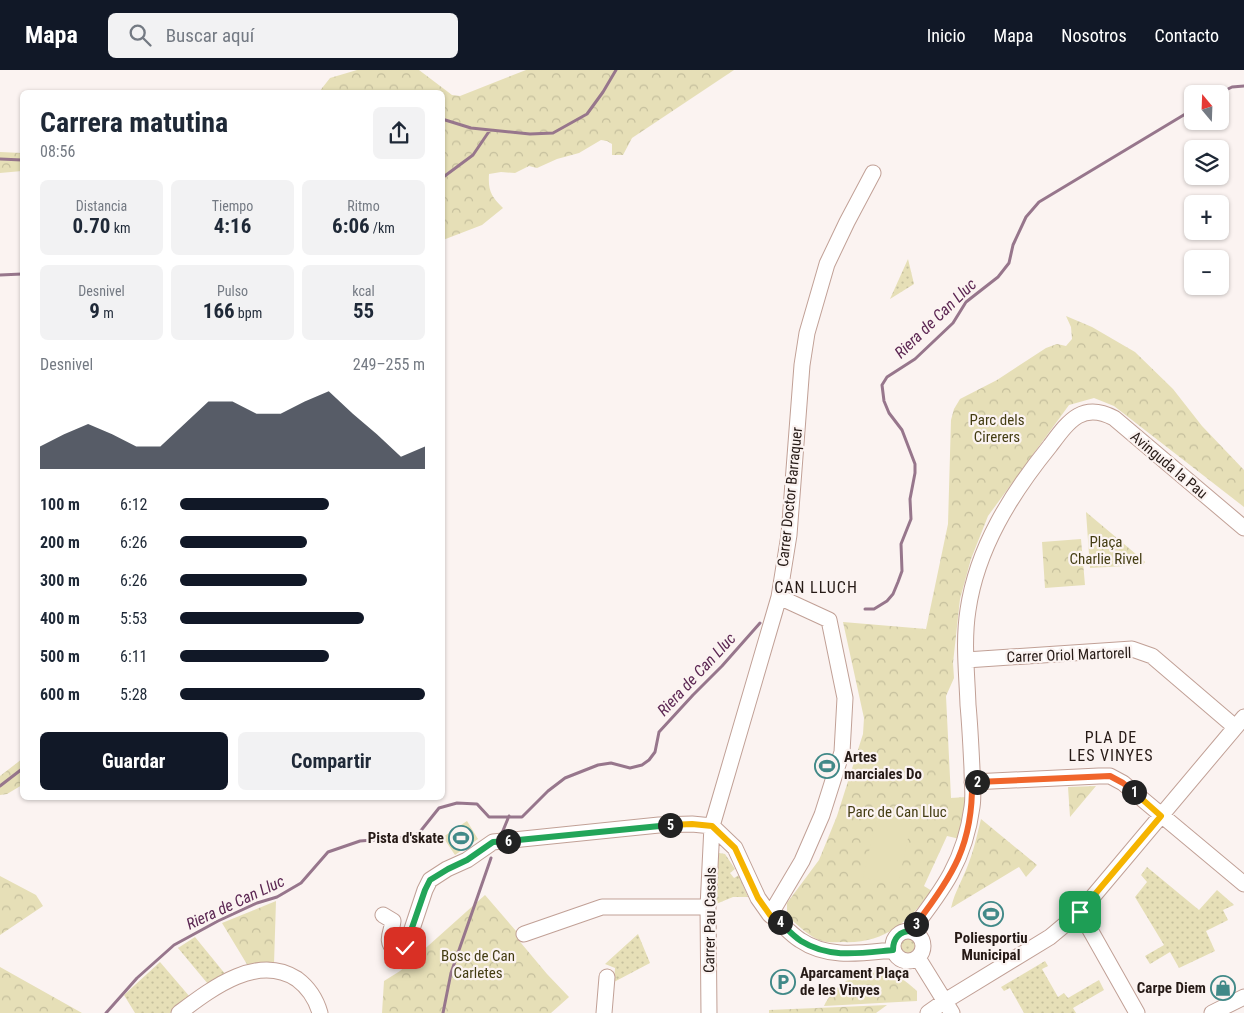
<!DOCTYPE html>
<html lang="es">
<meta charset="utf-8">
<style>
body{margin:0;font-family:"Roboto Condensed",sans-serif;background:#f2f2f3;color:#1f2937;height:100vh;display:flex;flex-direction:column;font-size:19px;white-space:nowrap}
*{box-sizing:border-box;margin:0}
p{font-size:16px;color:#747a83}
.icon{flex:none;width:28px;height:28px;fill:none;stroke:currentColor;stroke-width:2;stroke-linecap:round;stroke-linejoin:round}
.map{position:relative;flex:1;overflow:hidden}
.sheet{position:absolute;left:20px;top:20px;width:425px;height:710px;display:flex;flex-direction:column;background:#fff;border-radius:8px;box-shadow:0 1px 4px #0004}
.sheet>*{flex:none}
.needle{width:32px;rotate:341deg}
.controls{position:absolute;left:1184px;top:15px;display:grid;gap:10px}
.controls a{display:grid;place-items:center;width:45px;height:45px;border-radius:8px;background:#fff;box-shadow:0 1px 4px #0004;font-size:25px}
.pin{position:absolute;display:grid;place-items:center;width:42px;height:42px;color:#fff;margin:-21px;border-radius:10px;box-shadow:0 2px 8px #0006}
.km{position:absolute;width:25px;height:25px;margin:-12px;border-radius:50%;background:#222;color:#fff;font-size:14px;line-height:25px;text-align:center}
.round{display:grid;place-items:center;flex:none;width:52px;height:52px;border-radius:8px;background:#f2f2f3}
.headline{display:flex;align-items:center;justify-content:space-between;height:85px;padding:0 20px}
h1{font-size:28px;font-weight:700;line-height:38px}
.metrics{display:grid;grid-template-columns:repeat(3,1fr);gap:8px;height:85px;padding:5px 20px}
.metrics div{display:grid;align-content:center;border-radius:8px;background:#f2f2f3;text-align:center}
.metrics b{font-size:21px;font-weight:700}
.metrics small{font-size:14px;font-weight:400}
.metrics p{font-size:14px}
.chart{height:140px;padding:10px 20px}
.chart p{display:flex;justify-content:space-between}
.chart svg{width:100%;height:90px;margin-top:5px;fill:#111827;opacity:.7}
.action{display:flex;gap:10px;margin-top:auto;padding:10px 20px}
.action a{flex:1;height:58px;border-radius:8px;background:#111827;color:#fff;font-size:20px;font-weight:700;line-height:58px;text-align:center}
.action a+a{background:#f2f2f3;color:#1f2937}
ul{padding:0 20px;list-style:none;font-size:16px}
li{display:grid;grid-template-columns:80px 60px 1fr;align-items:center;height:38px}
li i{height:12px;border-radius:6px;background:#111827}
header{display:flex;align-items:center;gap:30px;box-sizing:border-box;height:70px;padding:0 25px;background:#111827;color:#fff}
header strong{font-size:24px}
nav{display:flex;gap:28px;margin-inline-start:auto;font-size:18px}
.search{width:350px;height:45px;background:#f2f2f3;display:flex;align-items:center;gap:12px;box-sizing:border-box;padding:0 18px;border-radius:8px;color:#747a83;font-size:19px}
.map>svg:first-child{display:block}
</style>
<header>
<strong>Mapa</strong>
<div class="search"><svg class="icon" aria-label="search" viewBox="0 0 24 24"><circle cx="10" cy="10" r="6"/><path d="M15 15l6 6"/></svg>Buscar aquí</div>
<nav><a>Inicio</a><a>Mapa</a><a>Nosotros</a><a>Contacto</a></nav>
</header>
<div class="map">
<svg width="1244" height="943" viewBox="0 0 1244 943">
<defs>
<pattern id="grass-dots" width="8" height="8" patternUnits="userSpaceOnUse" patternTransform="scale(1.25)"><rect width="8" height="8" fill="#e6dfb7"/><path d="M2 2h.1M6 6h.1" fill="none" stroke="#c5bf9d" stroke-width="1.8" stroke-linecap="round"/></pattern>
<pattern id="forest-crowns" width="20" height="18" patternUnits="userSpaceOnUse" patternTransform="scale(1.25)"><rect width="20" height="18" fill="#e6dfb7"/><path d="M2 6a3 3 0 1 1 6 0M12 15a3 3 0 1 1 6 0" fill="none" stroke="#c5bf9d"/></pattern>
</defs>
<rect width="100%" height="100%" fill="#fbf3f1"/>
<path fill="url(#grass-dots)" d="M908,189L914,214L890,229Z
M719,783L725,784L735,799L730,803L734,808L739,805L748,827H733L716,834L715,788Z
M1147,797L1199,840L1217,820L1233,834L1234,835L1223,840L1228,850L1206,861L1215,881L1179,898L1170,882L1150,894L1145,886L1164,875L1135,827L1147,812L1141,805Z
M638,864L650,893L614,912L615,898L605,894Z
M899 876a9 9 0 1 1 18 0a9 9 0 1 1-18 0Z
M195,867L226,905L208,914L178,878Z
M1045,891L1048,896L1042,899L1058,927L1064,923L1068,928L1099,910L1104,920L1073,938L1076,943H1024L1010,918L1004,921L1001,917Z
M160,892L190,927L170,943H135L124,925Z"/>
<path fill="url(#forest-crowns)" d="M357,0H419L452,25L460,26L526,0H734L632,68L623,85H612V74L607,71L601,70L579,83L557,89L537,98L529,96L515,103L501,102L489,104C488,121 491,126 503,138L482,155L443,170L442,22H319L330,8Z
M0,82L22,83V101L0,103Z
M1066,246L1092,257L1135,282L1173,319L1202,356L1244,400V437L1114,336L1094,328L1069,335L988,446L971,489L960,529L953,593L954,608L946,626L951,728L966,727L960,769L947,766L924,816L932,821C907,853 884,874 842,872C836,872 828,873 822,871C809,867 798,855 787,846V833L819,790L837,746L863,664L864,648L843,552L926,559L948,454L951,350L954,339L960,329L997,310L1046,278L1057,274L1066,276L1072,269L1071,257Z
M1086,442L1143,490L1145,492L1143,495L1090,498Z
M1081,469L1085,515L1045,518L1042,472Z
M22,689V715L7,724L0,725V706Z
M1096,716L1070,747L1068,717Z
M981,749L1037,795L1026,807L1019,797L951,838C955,821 962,811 968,795C974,780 977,765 981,749Z
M0,806L36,825L43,836L0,865Z
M485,825L516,861L521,873L547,904L569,927L551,943H382L384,911L400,901Z
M276,831L274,894L248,896L222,853Z
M0,897L82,943H0Z
M870,900C893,900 900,906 917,921V931L824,936C833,917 851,906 870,900Z
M887,935L876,943H769V940Z"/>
<path fill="#e6dfb7" d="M878,742L912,750L898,814L863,808Z
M467,751L478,769L455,785L443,767Z"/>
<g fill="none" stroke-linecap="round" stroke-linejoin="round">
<path stroke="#97768c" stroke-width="3" d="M1218,24L1232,17L1244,16
M442,49L471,58L530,64L553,63L587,44L603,22L616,0
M0,89L22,90
M442,108L473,85L490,60
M0,205L22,204
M865,539H874L887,531L893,524L898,512L902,501L901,474L911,449L910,429L915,403V394L902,360L889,343L884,331L882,315L887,307L915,289L953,253L966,232L998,207L1009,193L1013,175L1026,147L1039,132L1192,40
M0,716L22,699
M502,763L509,746
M106,943L137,908L174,875L218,851L257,833L277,827L301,813L328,782L360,771L410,767L419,763L439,738L457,733L477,734L489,747H522L548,721L565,708L598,695L611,693L630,698L642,695L649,690L655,682L659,662L693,625L722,596L760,553
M443,943L451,903L491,788"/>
<defs>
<path id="minor" d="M966,590L1132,579L1152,586L1235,657
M972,712L1099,706H1110L1123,713L1244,814
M712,756L735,778L758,828L770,845L802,791L822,745L842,682L845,628L829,550L779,527
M1080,842L1137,943
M383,845L393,851C392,862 384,871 395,880H402L405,878L408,871L425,820L430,810L447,799L467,790L493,772L659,755L692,754L712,756
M770,845C781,852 789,863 800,870C828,889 861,883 893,880
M911,861C943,820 965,790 972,737C974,725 972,712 972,699C971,678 970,656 968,635C967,604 963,572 968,540C977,478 1011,424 1050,376C1068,352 1082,331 1114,348L1244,458
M893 876a15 15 0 1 1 30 0a15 15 0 1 1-30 0Z
M524,864L602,837H708
M918,888L952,943
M179,943C211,919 257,883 297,909C309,918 316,929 320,943
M604,943L607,907
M709,943L708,837L712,756L779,527L789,465L802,295L807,263L827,194L847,152L873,103
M928,943L945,931L1050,867L1080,842L1244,647
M1212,943L1244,927"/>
</defs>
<use href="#minor" stroke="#c1a096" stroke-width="17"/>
<use href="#minor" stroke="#fff" stroke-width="15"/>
</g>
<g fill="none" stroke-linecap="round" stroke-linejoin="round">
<defs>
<path id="split-1" d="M1080,842L1161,746L1134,722"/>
<path id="split-2" d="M977,712L1110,706L1123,713L1134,722"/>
<path id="split-3" d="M916,854C953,806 973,774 972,712H977"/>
<path id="split-4" d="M780,852C786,858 793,866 801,871C830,889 861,883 893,880C893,868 900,861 911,861L916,854"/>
<path id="split-5" d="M670,755L692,754L712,756L735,778L758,828L770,845L780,852"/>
<path id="split-6" d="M508,771L670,755"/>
<path id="split-7" d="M405,878L425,820L430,810L448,799L467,790L493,772L508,771"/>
</defs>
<use href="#split-1" stroke="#fff" stroke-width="10"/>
<use href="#split-2" stroke="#fff" stroke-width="10"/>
<use href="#split-3" stroke="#fff" stroke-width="10"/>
<use href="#split-4" stroke="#fff" stroke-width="10"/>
<use href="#split-5" stroke="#fff" stroke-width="10"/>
<use href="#split-6" stroke="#fff" stroke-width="10"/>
<use href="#split-7" stroke="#fff" stroke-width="10"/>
<use href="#split-1" stroke="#f5b400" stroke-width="6"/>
<use href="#split-2" stroke="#f0652b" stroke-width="6"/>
<use href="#split-3" stroke="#f0652b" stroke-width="6"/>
<use href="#split-4" stroke="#22a559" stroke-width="6"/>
<use href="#split-5" stroke="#f5b400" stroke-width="6"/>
<use href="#split-6" stroke="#22a559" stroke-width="6"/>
<use href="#split-7" stroke="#22a559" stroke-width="6"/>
</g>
<defs>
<symbol id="stadium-ring" viewBox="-11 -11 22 22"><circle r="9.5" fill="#fbf3f1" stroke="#418988" stroke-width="1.5"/><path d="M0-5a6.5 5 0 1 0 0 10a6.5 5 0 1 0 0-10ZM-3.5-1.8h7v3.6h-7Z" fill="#418988"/></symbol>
<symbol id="parking-ring" viewBox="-11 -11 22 22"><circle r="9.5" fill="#fbf3f1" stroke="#418988" stroke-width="1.5"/><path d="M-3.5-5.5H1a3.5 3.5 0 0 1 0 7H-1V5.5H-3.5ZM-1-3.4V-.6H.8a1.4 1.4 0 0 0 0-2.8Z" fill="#418988"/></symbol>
<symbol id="shop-ring" viewBox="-11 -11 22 22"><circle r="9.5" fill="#fbf3f1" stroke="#418988" stroke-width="1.5"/><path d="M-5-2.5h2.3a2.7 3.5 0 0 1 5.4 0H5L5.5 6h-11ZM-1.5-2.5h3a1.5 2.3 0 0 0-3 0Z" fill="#418988"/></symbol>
</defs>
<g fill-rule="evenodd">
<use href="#stadium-ring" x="813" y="682" width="28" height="28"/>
<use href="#stadium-ring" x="447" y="754" width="28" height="28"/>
<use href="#stadium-ring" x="977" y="830" width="28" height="28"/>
<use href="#parking-ring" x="769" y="898" width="28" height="28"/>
<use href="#shop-ring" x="1209" y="904" width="28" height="28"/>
</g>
<g text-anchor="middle" stroke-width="4.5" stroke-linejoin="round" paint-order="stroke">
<g font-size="15" fill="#443d13" stroke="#fbf3f1">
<text x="997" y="355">Parc dels<tspan x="997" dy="17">Cirerers</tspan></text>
<text x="1106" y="477">Plaça<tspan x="1106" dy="17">Charlie Rivel</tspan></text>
<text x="897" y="747">Parc de Can Lluc</text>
<text x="478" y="891">Bosc de Can<tspan x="478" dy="17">Carletes</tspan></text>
</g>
<g font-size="15" fill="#261a16" stroke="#fbf3f1">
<text transform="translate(1169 395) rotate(40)" y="5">Avinguda la Pau</text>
<text transform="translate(790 427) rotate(-84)" y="5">Carrer Doctor Barraquer</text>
<text transform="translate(1069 585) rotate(-2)" y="5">Carrer Oriol Martorell</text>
<text transform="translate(710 850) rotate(-89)" y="5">Carrer Pau Casals</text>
</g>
<g font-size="15" font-weight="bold" fill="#261a16" stroke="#fbf3f1" text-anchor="start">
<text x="844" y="692">Artes<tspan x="844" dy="17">marciales Do</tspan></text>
<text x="444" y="773" text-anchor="end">Pista d'skate</text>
<text x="991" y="873" text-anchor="middle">Poliesportiu<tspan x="991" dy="17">Municipal</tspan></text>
<text x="800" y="908">Aparcament Plaça<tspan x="800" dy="17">de les Vinyes</tspan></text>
<text x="1206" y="923" text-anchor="end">Carpe Diem</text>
</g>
<g font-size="16" font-style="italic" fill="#5c2753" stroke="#fbf3f1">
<text transform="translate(935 248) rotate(-44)" y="6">Riera de Can Lluc</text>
<text transform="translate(696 604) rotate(-47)" y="6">Riera de Can Lluc</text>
<text transform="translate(235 832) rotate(-25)" y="6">Riera de Can Lluc</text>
</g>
<g font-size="16" letter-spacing="1" fill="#261a16" stroke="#fbf3f1">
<text x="816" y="523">CAN LLUCH</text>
<text x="1111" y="673">PLA DE<tspan x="1111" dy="18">LES VINYES</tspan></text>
</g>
</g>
</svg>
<div class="controls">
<a><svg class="needle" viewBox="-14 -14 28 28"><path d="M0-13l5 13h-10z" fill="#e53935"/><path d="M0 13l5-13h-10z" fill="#747a83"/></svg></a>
<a><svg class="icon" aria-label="layers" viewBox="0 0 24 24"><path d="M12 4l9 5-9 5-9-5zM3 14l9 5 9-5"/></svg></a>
<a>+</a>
<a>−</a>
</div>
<div class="pin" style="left:1080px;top:842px;background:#1e9e55"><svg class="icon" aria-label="arrive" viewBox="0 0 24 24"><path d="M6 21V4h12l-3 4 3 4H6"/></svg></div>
<div class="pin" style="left:405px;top:878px;background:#d93025"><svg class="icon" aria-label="check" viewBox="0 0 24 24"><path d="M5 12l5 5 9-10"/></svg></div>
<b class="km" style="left:1134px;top:722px">1</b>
<b class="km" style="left:977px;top:712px">2</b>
<b class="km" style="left:916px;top:854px">3</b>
<b class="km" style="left:780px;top:852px">4</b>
<b class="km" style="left:670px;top:755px">5</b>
<b class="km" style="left:508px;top:771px">6</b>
<section class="sheet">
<div class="headline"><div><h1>Carrera matutina</h1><p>08:56</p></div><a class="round"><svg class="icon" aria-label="share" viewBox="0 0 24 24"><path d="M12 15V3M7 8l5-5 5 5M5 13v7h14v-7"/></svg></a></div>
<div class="metrics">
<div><p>Distancia</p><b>0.70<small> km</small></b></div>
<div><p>Tiempo</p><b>4:16</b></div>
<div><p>Ritmo</p><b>6:06<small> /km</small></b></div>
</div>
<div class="metrics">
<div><p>Desnivel</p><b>9<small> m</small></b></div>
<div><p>Pulso</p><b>166<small> bpm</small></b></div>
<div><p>kcal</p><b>55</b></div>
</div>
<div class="chart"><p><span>Desnivel</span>249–255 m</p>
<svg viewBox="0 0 160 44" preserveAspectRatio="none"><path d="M0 44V33L10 27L20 22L30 27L40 33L50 33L60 22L70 11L80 11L90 17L100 17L110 11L120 6L130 17L140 27L150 38L160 33V44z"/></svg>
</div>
<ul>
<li><b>100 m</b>6:12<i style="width:61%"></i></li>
<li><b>200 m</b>6:26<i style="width:52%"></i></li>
<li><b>300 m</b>6:26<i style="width:52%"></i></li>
<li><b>400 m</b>5:53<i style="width:75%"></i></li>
<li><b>500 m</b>6:11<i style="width:61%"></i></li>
<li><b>600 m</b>5:28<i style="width:100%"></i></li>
</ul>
<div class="action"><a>Guardar</a><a>Compartir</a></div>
</section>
</div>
